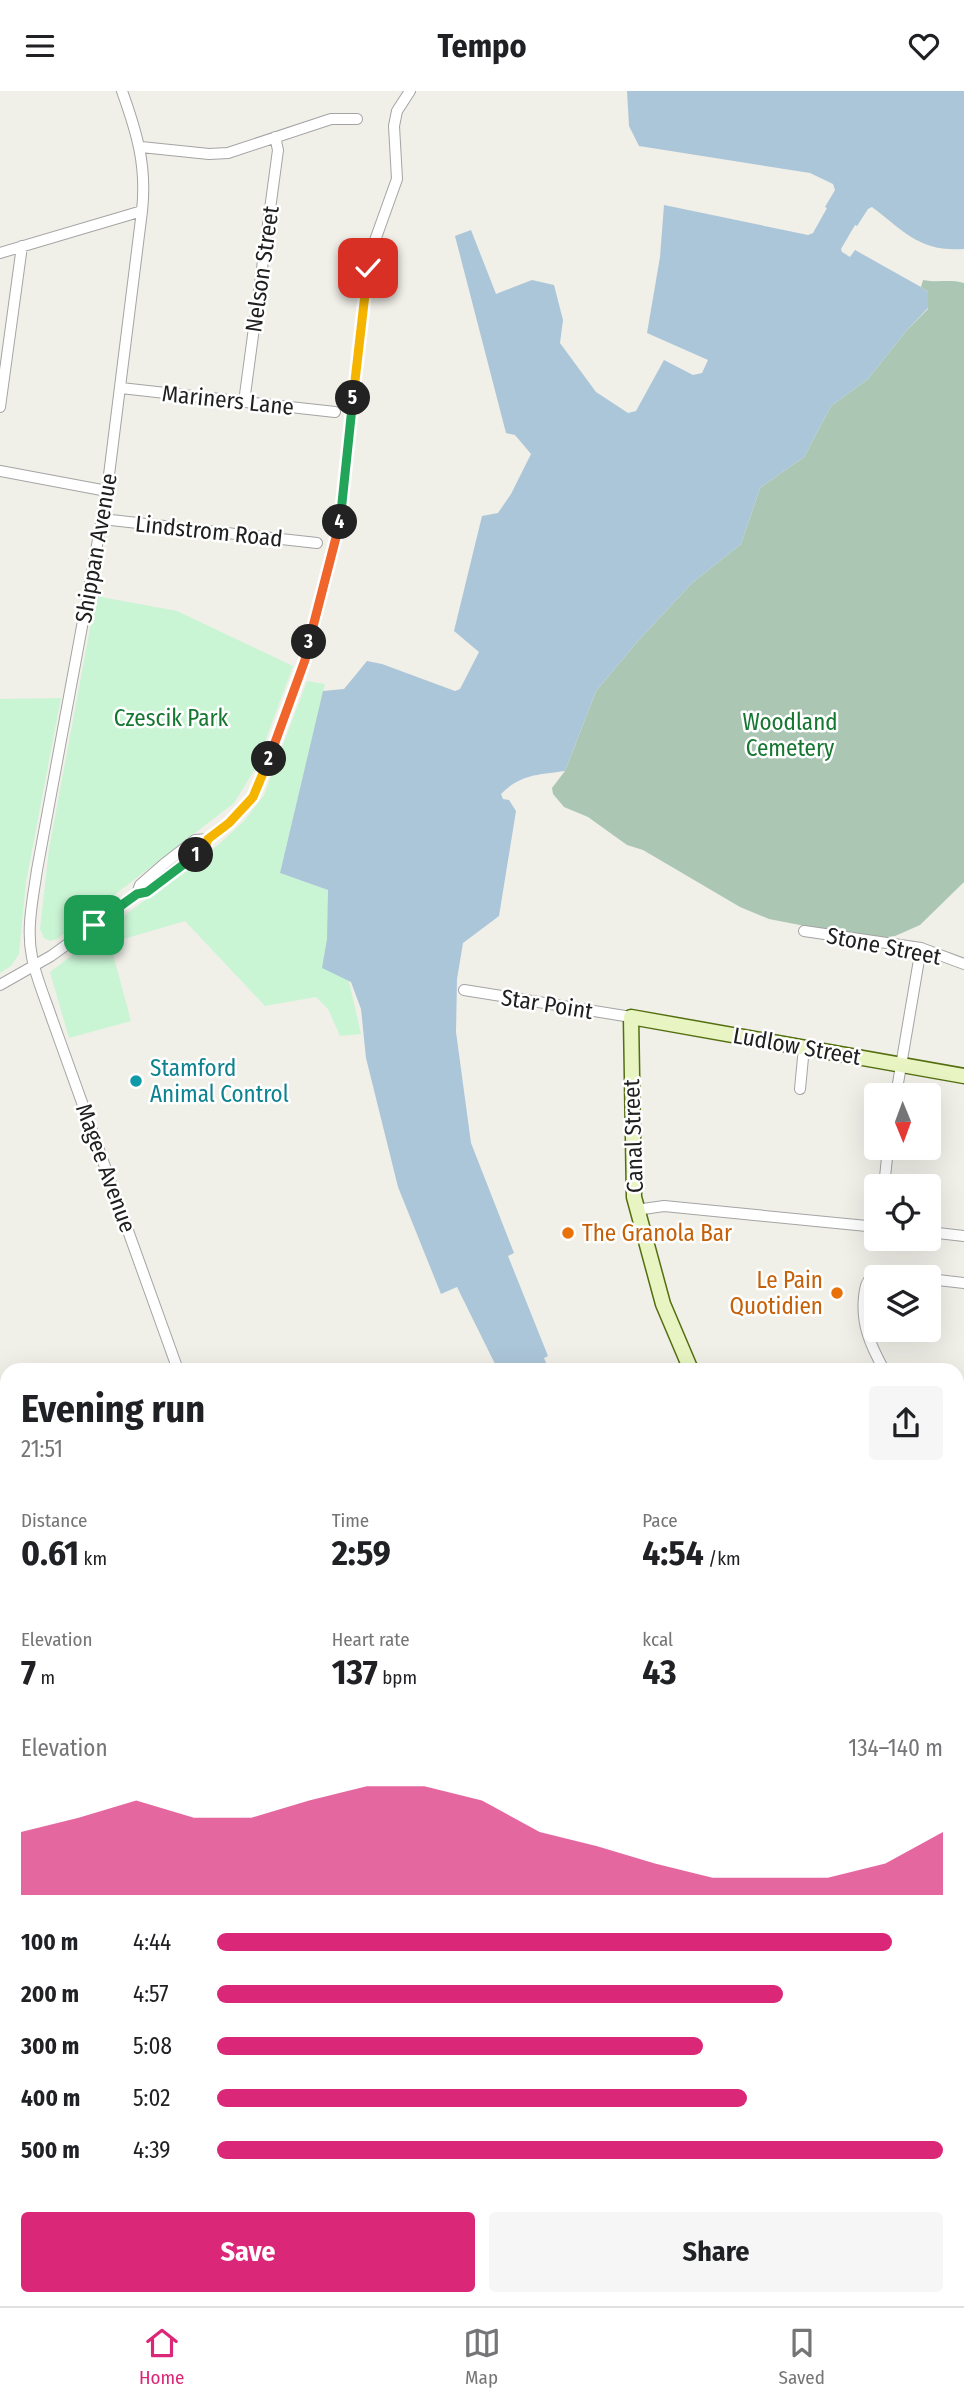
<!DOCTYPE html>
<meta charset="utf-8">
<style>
body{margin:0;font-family:"Fira Sans Condensed",sans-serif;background:#f6f6f6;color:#202124;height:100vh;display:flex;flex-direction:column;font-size:26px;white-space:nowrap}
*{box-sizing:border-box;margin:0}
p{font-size:23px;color:#757577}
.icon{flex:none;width:38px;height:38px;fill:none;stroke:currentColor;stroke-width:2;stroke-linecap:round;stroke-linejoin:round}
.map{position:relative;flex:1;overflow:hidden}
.panel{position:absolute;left:0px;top:1272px;width:964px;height:943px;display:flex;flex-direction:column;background:#fff;border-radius:21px 21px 0 0;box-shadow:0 7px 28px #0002}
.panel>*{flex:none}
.needle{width:46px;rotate:179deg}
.tools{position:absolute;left:864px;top:992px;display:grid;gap:14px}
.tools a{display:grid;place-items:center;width:77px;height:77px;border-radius:7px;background:#fff;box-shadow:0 7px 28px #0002;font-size:35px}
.pin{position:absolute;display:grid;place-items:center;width:60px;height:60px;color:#fff;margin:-30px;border-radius:14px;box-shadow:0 4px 10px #0006}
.km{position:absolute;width:35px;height:35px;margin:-18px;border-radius:50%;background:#222;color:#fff;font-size:19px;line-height:35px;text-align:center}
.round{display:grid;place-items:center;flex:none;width:74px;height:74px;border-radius:7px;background:#f6f6f6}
.summary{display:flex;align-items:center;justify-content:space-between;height:119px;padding:0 21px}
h1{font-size:38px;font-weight:700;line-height:52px}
.stats{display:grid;grid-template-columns:repeat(3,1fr);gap:10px;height:119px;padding:7px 21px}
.stats div{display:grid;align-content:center}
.stats b{font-size:35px;font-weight:700}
.stats small{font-size:19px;font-weight:400}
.stats p{font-size:19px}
.chart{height:196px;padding:14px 21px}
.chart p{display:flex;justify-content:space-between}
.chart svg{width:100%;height:126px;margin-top:7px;fill:#db2777;opacity:.7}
.cta{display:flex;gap:14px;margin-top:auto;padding:14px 21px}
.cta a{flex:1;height:80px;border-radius:7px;background:#db2777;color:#fff;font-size:28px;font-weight:700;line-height:80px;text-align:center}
.cta a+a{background:#f6f6f6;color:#202124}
ul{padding:0 21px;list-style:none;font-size:23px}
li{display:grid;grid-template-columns:112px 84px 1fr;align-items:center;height:52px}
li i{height:18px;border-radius:9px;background:#db2777}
header{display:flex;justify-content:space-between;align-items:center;height:91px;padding:0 21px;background:#fff;font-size:32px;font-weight:700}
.dock{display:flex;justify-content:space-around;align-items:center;height:98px;border-top:2px solid #e0e0e0;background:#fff;font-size:19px;color:#757577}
.dock a{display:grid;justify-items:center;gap:4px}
.dock .current{color:#db2777}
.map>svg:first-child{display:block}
</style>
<header><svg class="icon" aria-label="menu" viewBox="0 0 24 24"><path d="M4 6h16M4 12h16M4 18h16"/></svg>Tempo<svg class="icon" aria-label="heart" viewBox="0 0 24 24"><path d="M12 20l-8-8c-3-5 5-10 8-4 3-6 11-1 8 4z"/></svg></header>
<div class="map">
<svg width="964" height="2215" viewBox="0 0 964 2215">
<rect width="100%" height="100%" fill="#f0efe8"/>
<path fill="#abc7b4" d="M923,189C937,192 950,188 964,192V791L920,834L895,845L872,848L769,828L740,816L643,759L627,754L588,726L564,716L553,703L552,697L565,680L596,600L638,550L692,492L741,453L760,397L804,366L831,315L868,288L907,239L928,218V201L921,196Z"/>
<path fill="#caf5d5" d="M96,505L177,520L293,575L255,678L234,712L57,848L50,850L44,847L40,838L49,758Z
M307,590L325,593L280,782L328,799L361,943L340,945L328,918L316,906L265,915L185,830L110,852L131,930L69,947L50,881L218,754L244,730L264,704Z
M61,607L26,791L19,863L11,875L0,882V608Z"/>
<path fill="#acc6d9" d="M627,0H964V158C920,161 905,141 872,116L868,118L857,135L855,134L841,158L842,161L850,166L855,159L921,196L928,201V217L907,239L868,288L831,315L804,366L760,397L741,453L692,492L638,550L596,600L565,680C537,684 521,683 501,703L503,708L509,709L516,720L499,825L463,852L457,888L456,941L471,1052L514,1162L508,1165L548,1265L544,1267L549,1279H498L457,1196L441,1203L398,1096L366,967L361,918L351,891L322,877L327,848L328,799L280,782L323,600L344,598L367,570L382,573L455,600L460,598L479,561L454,540L482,425L498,422L511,403L531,363L515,344L506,342L455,145L471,139L496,203L532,189L554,194L563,229L560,252L596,301L628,322L636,320L664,269L693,284L702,282L708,269L647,242L660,166L664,114L808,144L813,142L827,117L825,116L835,99L833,93L810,82L639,55L629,35Z"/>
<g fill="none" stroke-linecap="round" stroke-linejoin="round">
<defs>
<path id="street" d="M122,0C137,42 147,75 142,120L107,400L37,779C33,807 26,838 32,866C36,887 45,907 52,928L178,1279
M141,56L209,63L228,62L331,28H357
M0,162L142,120
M121,297L335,321
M244,311L278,59L275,46
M0,316L22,155
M0,380L107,400
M102,428L317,452
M137,803L140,794L164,773L195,749L208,748
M804,840L921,857L964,873
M0,894L51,865L137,803L147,801L204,758L208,748L229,732L253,706L263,684L305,569L340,433L366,190L373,155L397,88L394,35L397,20L410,0
M464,899L631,926
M800,998L804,956
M896,1004L921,857
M884,1096L888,1057
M636,1119L664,1115L877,1136
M929,1141L964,1145
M929,1188L964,1192
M884,1279C871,1255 861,1234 864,1206C865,1197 866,1187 877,1184C888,1181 904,1185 915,1186
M957,1304H964
M957,1423H964
M957,1508L964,1520
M0,2127L7,2132
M205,2209L206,2208"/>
<path id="secondary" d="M691,1279L663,1213L634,1106L631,926L964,985
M957,1725L964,1721
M957,1740L964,1737
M957,1776L964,1789
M957,1899L964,1895
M0,1907L7,1912
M957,2001L964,1998
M417,2208L425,2215
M74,2215L78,2208
M441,2215L450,2208
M618,2215L626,2208"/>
<path id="primary" d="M957,2200L964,2196
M933,2215L944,2208"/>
<path id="highway" d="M957,1917L964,1913
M957,1948L964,1945
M957,1967L964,1964
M533,2215L541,2208
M559,2215L566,2208
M578,2215L588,2208"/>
</defs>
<use href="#street" stroke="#a4a4a4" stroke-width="12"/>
<use href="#secondary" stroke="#536f0f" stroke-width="17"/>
<use href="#primary" stroke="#8f7d0e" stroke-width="18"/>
<use href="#highway" stroke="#cc374d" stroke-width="20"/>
<use href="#street" stroke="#fff" stroke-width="10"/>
<use href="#secondary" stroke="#e8f4c1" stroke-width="14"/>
<use href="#primary" stroke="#f4e2a9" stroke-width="16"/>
<use href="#highway" stroke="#e09797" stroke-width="18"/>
<defs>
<path id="rail" d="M957,1855L964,1852
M957,1872L964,1868
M376,2215L383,2208
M392,2215L398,2208"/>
</defs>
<use href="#rail" stroke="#6e6e6e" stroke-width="5"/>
<use href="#rail" stroke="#fff" stroke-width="2.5" stroke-dasharray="8" stroke-linecap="butt"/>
</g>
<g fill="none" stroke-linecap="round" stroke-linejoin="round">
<defs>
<path id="split-1" d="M94,834L137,803L147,801L196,764"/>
<path id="split-2" d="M196,764L204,758L208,748L229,732L253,706L269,668"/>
<path id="split-3" d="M269,668L305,569L309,551"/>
<path id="split-4" d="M309,551L340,431"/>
<path id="split-5" d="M340,431L353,307"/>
<path id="split-6" d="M353,307L368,177"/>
</defs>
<use href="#split-1" stroke="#fff" stroke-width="14"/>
<use href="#split-2" stroke="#fff" stroke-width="14"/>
<use href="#split-3" stroke="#fff" stroke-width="14"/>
<use href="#split-4" stroke="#fff" stroke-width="14"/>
<use href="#split-5" stroke="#fff" stroke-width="14"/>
<use href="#split-6" stroke="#fff" stroke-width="14"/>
<use href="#split-1" stroke="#22a559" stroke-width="9"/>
<use href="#split-2" stroke="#f5b400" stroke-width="9"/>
<use href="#split-3" stroke="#f0652b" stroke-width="9"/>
<use href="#split-4" stroke="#f0652b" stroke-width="9"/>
<use href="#split-5" stroke="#22a559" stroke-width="9"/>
<use href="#split-6" stroke="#f5b400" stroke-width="9"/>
</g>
<circle fill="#0f9aa8" stroke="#fff" stroke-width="2.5" cx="136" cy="990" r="7"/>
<g fill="#e8710a" stroke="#fff" stroke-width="2.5">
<circle cx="568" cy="1142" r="7"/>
<circle cx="837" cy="1202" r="7"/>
</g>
<g text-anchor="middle" stroke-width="5" stroke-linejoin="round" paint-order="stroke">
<g font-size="23" fill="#202020" stroke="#fff">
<text transform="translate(262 178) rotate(-82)" y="8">Nelson Street</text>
<text transform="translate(228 309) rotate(6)" y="8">Mariners Lane</text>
<text transform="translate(209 440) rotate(6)" y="8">Lindstrom Road</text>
<text transform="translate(96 457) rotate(-80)" y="8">Shippan Avenue</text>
<text transform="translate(884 855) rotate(11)" y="8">Stone Street</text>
<text transform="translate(547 913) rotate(9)" y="8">Star Point</text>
<text transform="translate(797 955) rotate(10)" y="8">Ludlow Street</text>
<text transform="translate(633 1045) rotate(-92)" y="8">Canal Street</text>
<text transform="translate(106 1077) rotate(70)" y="8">Magee Avenue</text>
</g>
<g font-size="23" fill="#167731" stroke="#fff">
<text x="171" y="635">Czescik Park</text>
<text x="790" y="639">Woodland<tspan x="790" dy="26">Cemetery</tspan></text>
</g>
<g font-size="23" fill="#0d838f" stroke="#fff" text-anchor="start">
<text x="150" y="985">Stamford<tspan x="150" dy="26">Animal Control</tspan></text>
</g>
<g font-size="23" fill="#c56008" stroke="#fff" text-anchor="start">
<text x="582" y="1150">The Granola Bar</text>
<text x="823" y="1197" text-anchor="end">Le Pain<tspan x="823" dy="26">Quotidien</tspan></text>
</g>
</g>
</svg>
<div class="tools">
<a><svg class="needle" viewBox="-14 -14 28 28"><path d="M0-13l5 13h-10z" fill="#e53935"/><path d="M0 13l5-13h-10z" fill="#757577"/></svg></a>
<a><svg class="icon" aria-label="locate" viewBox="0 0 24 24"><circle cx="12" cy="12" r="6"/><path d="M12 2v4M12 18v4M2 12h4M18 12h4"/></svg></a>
<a><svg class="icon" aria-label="layers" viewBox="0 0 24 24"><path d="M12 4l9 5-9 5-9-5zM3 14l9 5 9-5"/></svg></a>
</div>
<div class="pin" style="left:94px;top:834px;background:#1e9e55"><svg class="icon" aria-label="arrive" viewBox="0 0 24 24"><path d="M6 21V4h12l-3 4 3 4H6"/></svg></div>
<div class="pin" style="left:368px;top:177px;background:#d93025"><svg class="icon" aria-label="check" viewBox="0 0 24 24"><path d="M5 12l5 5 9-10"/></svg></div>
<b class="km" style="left:196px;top:764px">1</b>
<b class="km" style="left:269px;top:668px">2</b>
<b class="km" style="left:309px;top:551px">3</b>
<b class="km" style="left:340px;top:431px">4</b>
<b class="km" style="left:353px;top:307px">5</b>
<section class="panel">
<div class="summary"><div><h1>Evening run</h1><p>21:51</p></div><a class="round"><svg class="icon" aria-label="share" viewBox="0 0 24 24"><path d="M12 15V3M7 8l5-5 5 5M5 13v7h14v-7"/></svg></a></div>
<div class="stats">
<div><p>Distance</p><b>0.61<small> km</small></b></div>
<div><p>Time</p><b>2:59</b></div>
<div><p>Pace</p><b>4:54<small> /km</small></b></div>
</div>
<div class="stats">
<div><p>Elevation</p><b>7<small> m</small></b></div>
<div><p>Heart rate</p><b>137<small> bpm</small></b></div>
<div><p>kcal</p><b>43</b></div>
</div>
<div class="chart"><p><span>Elevation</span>134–140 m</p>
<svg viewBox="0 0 160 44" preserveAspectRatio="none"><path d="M0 44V22L10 17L20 11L30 17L40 17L50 11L60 6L70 6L80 11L90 22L100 27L110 33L120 38L130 38L140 38L150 33L160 22V44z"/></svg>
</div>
<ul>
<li><b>100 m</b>4:44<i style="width:93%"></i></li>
<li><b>200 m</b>4:57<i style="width:78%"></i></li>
<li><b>300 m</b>5:08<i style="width:67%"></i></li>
<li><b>400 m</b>5:02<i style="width:73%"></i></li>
<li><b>500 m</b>4:39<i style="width:100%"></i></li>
</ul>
<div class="cta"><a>Save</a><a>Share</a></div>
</section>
</div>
<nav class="dock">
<a class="current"><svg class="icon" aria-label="home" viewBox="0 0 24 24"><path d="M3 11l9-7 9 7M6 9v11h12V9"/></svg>Home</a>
<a><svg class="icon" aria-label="map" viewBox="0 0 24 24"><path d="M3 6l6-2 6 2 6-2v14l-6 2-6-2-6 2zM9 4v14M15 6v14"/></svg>Map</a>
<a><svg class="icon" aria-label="saved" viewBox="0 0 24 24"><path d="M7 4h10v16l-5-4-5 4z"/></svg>Saved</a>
</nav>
